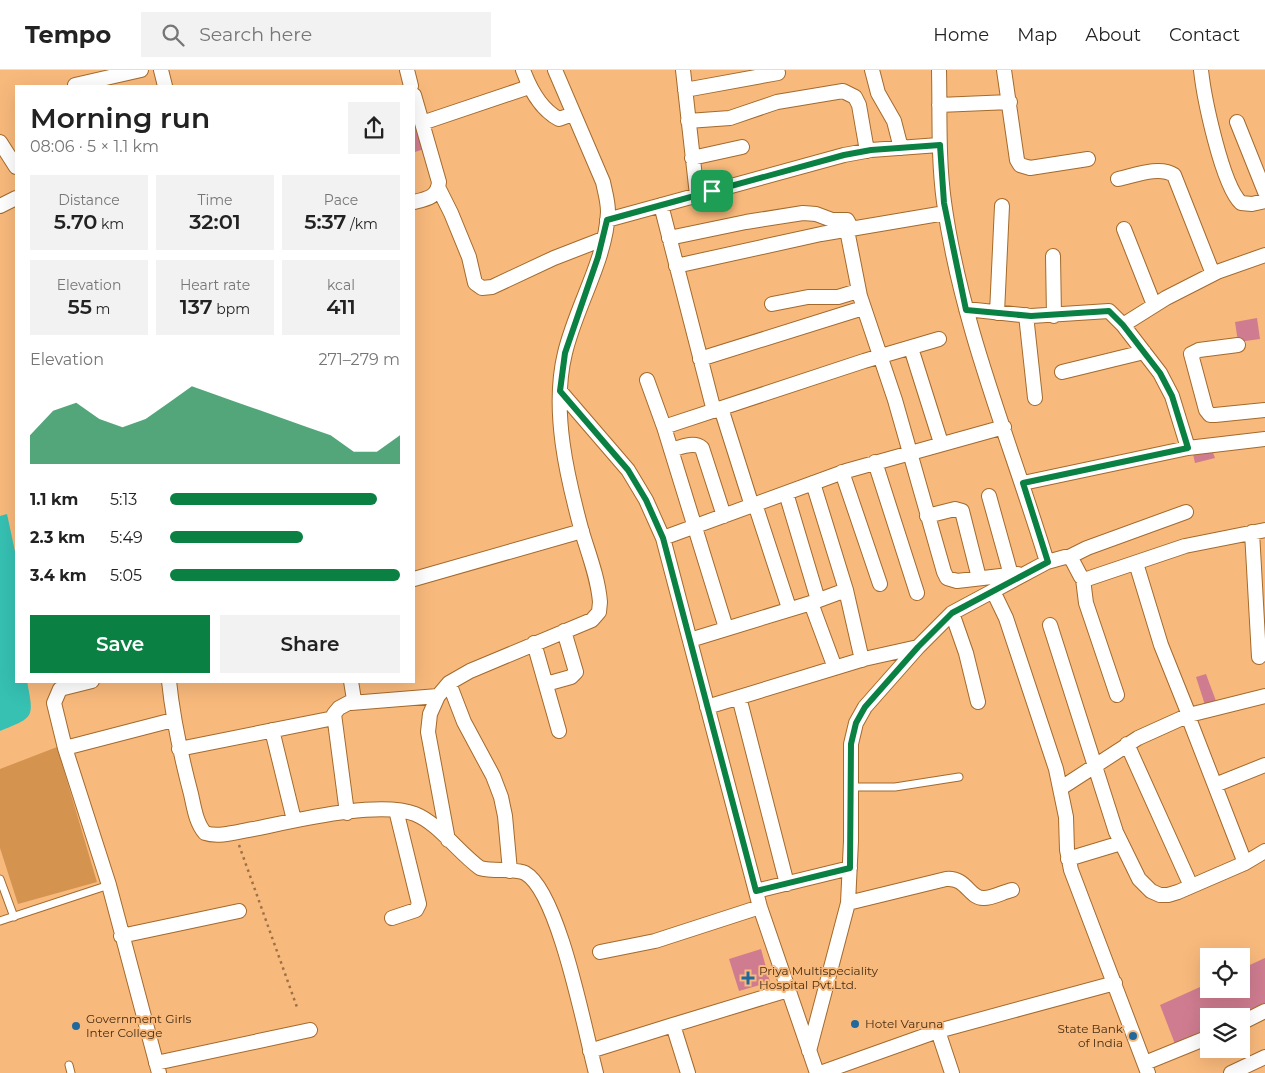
<!DOCTYPE html>
<meta charset="utf-8">
<style>
body{margin:0;font-family:Montserrat,sans-serif;background:#f2f2f2;color:#222;height:100vh;display:flex;flex-direction:column;font-size:19px;white-space:nowrap}
*{box-sizing:border-box;margin:0}
p{font-size:16px;color:#767676}
.icon{flex:none;width:28px;height:28px;fill:none;stroke:currentColor;stroke-width:2;stroke-linecap:round;stroke-linejoin:round}
.map{position:relative;flex:1;overflow:hidden}
.panel{position:absolute;left:15px;top:15px;width:400px;height:598px;display:flex;flex-direction:column;background:#fff;border-radius:0px;box-shadow:0 5px 20px #0002}
.panel>*{flex:none}
.fabs{position:absolute;left:1200px;top:878px;display:grid;gap:10px}
.fabs a{display:grid;place-items:center;width:50px;height:50px;border-radius:0px;background:#fff;box-shadow:0 5px 20px #0002;font-size:25px}
.pin{position:absolute;display:grid;place-items:center;width:42px;height:42px;color:#fff;margin:-21px;border-radius:10px;box-shadow:0 2px 8px #0006}
.round{display:grid;place-items:center;flex:none;width:52px;height:52px;border-radius:0px;background:#f2f2f2}
.headline{display:flex;align-items:center;justify-content:space-between;height:85px;padding:0 15px}
h1{font-size:28px;font-weight:600;line-height:38px}
.metrics{display:grid;grid-template-columns:repeat(3,1fr);gap:8px;height:85px;padding:5px 15px}
.metrics div{display:grid;align-content:center;border-radius:0px;background:#f2f2f2;text-align:center}
.metrics b{font-size:21px;font-weight:600}
.metrics small{font-size:14px;font-weight:400}
.metrics p{font-size:14px}
.chart{height:140px;padding:10px 15px}
.chart p{display:flex;justify-content:space-between}
.chart svg{width:100%;height:90px;margin-top:5px;fill:#0b8043;opacity:.7}
.button{display:flex;gap:10px;margin-top:auto;padding:10px 15px}
.button a{flex:1;height:58px;border-radius:0px;background:#0b8043;color:#fff;font-size:20px;font-weight:600;line-height:58px;text-align:center}
.button a+a{background:#f2f2f2;color:#222}
ul{padding:0 15px;list-style:none;font-size:16px}
li{display:grid;grid-template-columns:80px 60px 1fr;align-items:center;height:38px}
li i{height:12px;border-radius:6px;background:#0b8043}
header{display:flex;align-items:center;gap:30px;box-sizing:border-box;height:70px;padding:0 25px;background:#fff;border-bottom:1px solid #e0e0e0}
header strong{font-size:24px}
nav{display:flex;gap:28px;margin-inline-start:auto;font-size:18px}
.search{width:350px;height:45px;background:#f2f2f2;display:flex;align-items:center;gap:12px;box-sizing:border-box;padding:0 18px;border-radius:0px;color:#767676;font-size:19px}
.map>svg:first-child{display:block}
</style>
<header>
<strong>Tempo</strong>
<div class="search"><svg class="icon" aria-label="search" viewBox="0 0 24 24"><circle cx="10" cy="10" r="6"/><path d="M15 15l6 6"/></svg>Search here</div>
<nav><a>Home</a><a>Map</a><a>About</a><a>Contact</a></nav>
</header>
<div class="map">
<svg width="1265" height="1003" viewBox="0 0 1265 1003">
<rect width="100%" height="100%" fill="#f8b97c"/>
<path fill="#d59350" d="M57,677L97,812L18,834L0,778V699Z"/>
<path fill="#36c1b3" d="M7,444L16,486V611H27C34,648 35,647 0,661V446Z"/>
<path fill="#cf7c90" d="M414,46L427,78L415,82L414,78Z
M1257,248L1260,269L1238,272L1235,252Z
M1212,380L1215,388L1195,393L1193,384Z
M1206,604L1216,631L1205,635L1196,607Z
M761,879L770,912L739,921L729,889Z
M1265,888V933L1235,946H1209V958L1175,974L1160,935L1209,913V919H1241V899Z"/>
<g fill="none" stroke-linecap="round" stroke-linejoin="round">
<defs>
<path id="lane" d="M851,717H895L959,707
M0,809L14,847
M0,851L109,815
M69,995L71,1003"/>
<path id="street" d="M161,0L165,16
M407,0L411,16
M523,0C530,19 540,39 559,49L573,44
M683,0L697,125
M872,0L878,23L894,51L901,78
M939,0C940,44 938,88 944,132C961,256 1011,373 1047,492L993,521L1006,548L1056,699L1066,747L1067,780L1071,800L1148,1003
M1004,0L1017,90L1020,95L1030,98L1088,89
M1201,0C1204,28 1222,115 1241,133L1252,134L1265,131
M75,15L141,0
M685,20L778,3
M414,25L439,112C438,127 427,129 414,132
M939,35L1010,32
M688,51L730,48L777,32L843,21L855,27L859,35L867,81
M1237,52L1265,122
M422,53L529,17
M0,72L16,97
M692,88L742,77
M1118,109C1133,106 1159,95 1174,105L1213,204
M439,119L451,143L469,187L475,213L482,218L492,217L554,188L603,169
M661,135L714,341
M0,136L16,128
M607,150L844,85L871,80L939,75
M1124,159L1154,235
M847,160L860,226L895,330L944,502L947,508L957,511L1018,504
M669,168L746,152L803,143L816,144L832,150H847L852,159
M1053,186L1054,246
M676,196L821,164L945,143
M772,234L808,227H838L858,221
M966,239L1031,246L1109,241L1123,255L1160,303L1172,326L1188,378
M997,243L1002,136
M1026,245L1035,328
M1123,255L1166,228L1217,202L1265,185
M1238,275L1199,280L1191,284L1206,340L1210,345H1215L1265,340
M911,278L941,373
M700,289L863,238
M1062,302L1144,282
M647,310L664,357L726,558
M560,321L628,400L646,430L663,468L760,837L817,1003
M721,338L752,436
M664,357L864,291L939,269
M671,380C681,377 694,371 702,378L724,446
M875,392L917,523
M842,402L880,514
M813,413L846,520L862,590
M1023,413L1188,378L1265,369
M786,423L818,530
M989,426L1011,505
M755,434L789,538
M927,446L955,439L962,441L979,508
M1252,462L1259,587
M663,468L846,401L1004,357
M1069,487L1087,478L1186,442
M1047,492L1065,487L1071,488L1081,507L1087,509L1185,476L1265,460
M1136,493L1161,575L1189,645
M414,509L582,461
M1083,509L1086,533L1117,625
M811,533L835,598
M952,543L966,583L978,632
M1050,555L1116,762L1139,809L1151,821L1160,825H1168L1178,822L1245,793L1265,781
M690,570L811,533L846,520
M534,573L559,661
M92,611L60,619L54,633L65,678L109,815L159,1003
M169,611C173,650 181,686 191,724C194,737 196,753 205,763C219,768 240,761 254,759C294,751 378,730 415,744C438,753 459,783 480,798C493,802 515,798 525,803C559,822 585,962 596,1003
M449,613L464,652L493,706L501,727L505,746L510,801
M546,614L571,607L576,602L564,561
M739,627L787,814
M351,633L438,626
M707,637L864,589L918,577
M1188,646L1245,793
M272,660L294,750
M1127,674L1191,816
M65,678L173,650
M179,679L334,648
M1215,715L1265,695
M1061,718L1138,668L1189,645L1265,626
M347,743L334,644L339,638L354,630L351,611
M448,770L428,662L430,644L438,626L449,613L470,601L592,550L599,542L600,532C598,508 589,485 582,462C567,407 551,340 565,283C576,236 606,190 608,142C608,131 605,122 603,112L555,0
M1068,789L1121,773
M756,821L850,798
M848,833L946,809C967,807 969,829 984,828C993,828 1003,822 1012,820
M392,848L416,840L419,834L396,740
M121,866L239,841
M600,882L655,871L760,837
M1241,953L1265,941
M938,961L952,1003
M590,981L673,955
M809,981L848,833L851,771V674L856,653L865,637L918,577L952,543L993,521
M156,993L310,960
M1145,993L1209,967
M688,1003L673,955L788,920
M820,1003L938,961L1115,913
M1231,1003L1265,987"/>
</defs>
<use href="#lane" stroke="#a46a2c" stroke-width="9"/>
<use href="#street" stroke="#a46a2c" stroke-width="16"/>
<path stroke="#9c7146" stroke-width="2.5" stroke-dasharray="2.5 4" stroke-linecap="butt" d="M239,775L298,940"/>
<use href="#lane" stroke="#fff" stroke-width="7"/>
<use href="#street" stroke="#fff" stroke-width="14"/>
</g>
<g fill="none" stroke-linecap="round" stroke-linejoin="round">
<defs>
<path id="route" d="M940,75L944,133L966,240L1031,246L1109,241L1123,255L1160,303L1172,326L1188,378L1023,413L1048,492L952,543L918,577L865,637L856,653L851,674L850,798L756,821L663,468L646,430L628,400L560,321L565,283L598,187L607,150L844,85L871,80Z"/>
</defs>
<use href="#route" stroke="#fff" stroke-width="10"/>
<use href="#route" stroke="#0b8043" stroke-width="6"/>
</g>
<g fill="#21699d" stroke="#f8b97c" stroke-width="2">
<path d="M745.5 900.5h5v5h5v5h-5v5h-5v-5h-5v-5h5z"/>
<circle cx="855" cy="954" r="5"/>
<circle cx="76" cy="956" r="5"/>
<circle cx="1133" cy="966" r="5"/>
</g>
<g text-anchor="middle" stroke-width="4" stroke-linejoin="round" paint-order="stroke">
<g font-size="12" fill="#472e14" stroke="#f8b97c" text-anchor="start">
<text x="759" y="905">Priya Multispeciality<tspan x="759" dy="14">Hospital Pvt.Ltd.</tspan></text>
<text x="86" y="953">Government Girls<tspan x="86" dy="14">Inter College</tspan></text>
<text x="865" y="958">Hotel Varuna</text>
<text x="1123" y="963" text-anchor="end">State Bank<tspan x="1123" dy="14">of India</tspan></text>
</g>
</g>
</svg>
<div class="fabs">
<a><svg class="icon" aria-label="locate" viewBox="0 0 24 24"><circle cx="12" cy="12" r="6"/><path d="M12 2v4M12 18v4M2 12h4M18 12h4"/></svg></a>
<a><svg class="icon" aria-label="layers" viewBox="0 0 24 24"><path d="M12 4l9 5-9 5-9-5zM3 14l9 5 9-5"/></svg></a>
</div>
<div class="pin" style="left:712px;top:121px;background:#1e9e55"><svg class="icon" aria-label="arrive" viewBox="0 0 24 24"><path d="M6 21V4h12l-3 4 3 4H6"/></svg></div>
<section class="panel">
<div class="headline"><div><h1>Morning run</h1><p>08:06 · 5 × 1.1 km</p></div><a class="round"><svg class="icon" aria-label="share" viewBox="0 0 24 24"><path d="M12 15V3M7 8l5-5 5 5M5 13v7h14v-7"/></svg></a></div>
<div class="metrics">
<div><p>Distance</p><b>5.70<small> km</small></b></div>
<div><p>Time</p><b>32:01</b></div>
<div><p>Pace</p><b>5:37<small> /km</small></b></div>
</div>
<div class="metrics">
<div><p>Elevation</p><b>55<small> m</small></b></div>
<div><p>Heart rate</p><b>137<small> bpm</small></b></div>
<div><p>kcal</p><b>411</b></div>
</div>
<div class="chart"><p><span>Elevation</span>271–279 m</p>
<svg viewBox="0 0 160 44" preserveAspectRatio="none"><path d="M0 44V30L10 18L20 14L30 22L40 26L50 22L60 14L70 6L80 10L90 14L100 18L110 22L120 26L130 30L140 38L150 38L160 30V44z"/></svg>
</div>
<ul>
<li><b>1.1 km</b>5:13<i style="width:90%"></i></li>
<li><b>2.3 km</b>5:49<i style="width:58%"></i></li>
<li><b>3.4 km</b>5:05<i style="width:100%"></i></li>
</ul>
<div class="button"><a>Save</a><a>Share</a></div>
</section>
</div>
